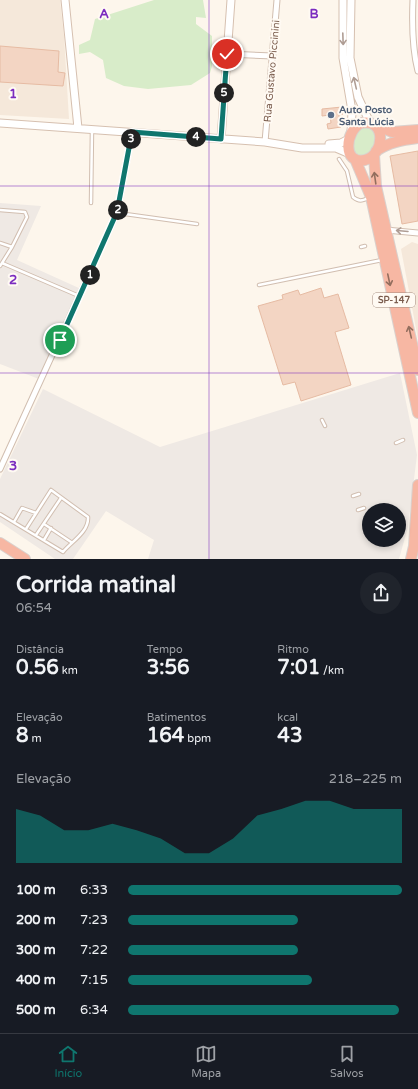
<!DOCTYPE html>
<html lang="pt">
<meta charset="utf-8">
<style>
body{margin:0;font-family:"Varela Round",sans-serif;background:#20242c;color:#f1f3f6;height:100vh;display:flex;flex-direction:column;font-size:15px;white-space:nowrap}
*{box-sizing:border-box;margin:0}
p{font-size:13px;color:#9ea1a6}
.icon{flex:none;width:22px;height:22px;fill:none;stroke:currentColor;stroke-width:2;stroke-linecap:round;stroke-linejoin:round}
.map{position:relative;height:559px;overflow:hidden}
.panel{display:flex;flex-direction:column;background:#171b24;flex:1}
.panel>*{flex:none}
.buttons{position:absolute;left:362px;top:503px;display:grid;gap:8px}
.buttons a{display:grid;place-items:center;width:44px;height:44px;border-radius:50%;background:#171b24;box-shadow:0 2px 6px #0003;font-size:20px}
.pin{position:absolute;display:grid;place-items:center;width:34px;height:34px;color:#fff;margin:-17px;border:2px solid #fff;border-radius:50%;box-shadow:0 1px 4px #0007}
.km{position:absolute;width:20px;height:20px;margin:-10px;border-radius:50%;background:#222;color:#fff;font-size:11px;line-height:20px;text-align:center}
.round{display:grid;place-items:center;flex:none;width:42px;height:42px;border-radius:21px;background:#20242c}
.headline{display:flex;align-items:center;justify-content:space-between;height:68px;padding:0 16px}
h1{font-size:22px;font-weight:700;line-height:30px}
.figures{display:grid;grid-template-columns:repeat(3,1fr);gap:6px;height:68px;padding:4px 16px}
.figures div{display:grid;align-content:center}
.figures b{font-size:20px;font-weight:700}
.figures small{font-size:11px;font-weight:400}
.figures p{font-size:11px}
.chart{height:112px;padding:8px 16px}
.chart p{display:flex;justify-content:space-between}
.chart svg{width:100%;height:72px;margin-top:4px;fill:#0f766e;opacity:.7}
ul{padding:0 16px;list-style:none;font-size:13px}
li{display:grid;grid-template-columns:64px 48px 1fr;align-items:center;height:30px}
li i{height:10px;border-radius:5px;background:#0f766e}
.tab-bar{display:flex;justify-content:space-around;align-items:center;height:56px;border-top:1px solid #363941;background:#171b24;font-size:11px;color:#9ea1a6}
.tab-bar a{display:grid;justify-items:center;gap:2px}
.tab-bar .active{color:#0f766e}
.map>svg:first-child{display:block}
</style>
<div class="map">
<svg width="418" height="559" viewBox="0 0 418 559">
<rect width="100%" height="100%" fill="#fdf6ec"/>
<path fill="#f5e8da" d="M0,0H60L64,36L69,119L0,115Z
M412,242L418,244V339L401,249Z"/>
<path fill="#efe9e4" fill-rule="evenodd" d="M0,203L41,206L17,260L81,289L39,379L0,364Z
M400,373L417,455L408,527L399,559H148L154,540L106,511L73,559H55L0,522V479L43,389L160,447ZM369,510H399V540H369Z"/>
<path fill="#d8ecc9" d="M154,0H203L206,18L196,17V24L212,36V66L210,73L191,85L148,89L124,86L106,78L103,60L90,52L79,54V45L90,40L95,19Z
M360,128H373L377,140L368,156H358L351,149L356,131Z"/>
<path fill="#f3d5c3" stroke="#e6bba3" d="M0,46L59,51L58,72L65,73L63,86L0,82Z
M342,107L343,114L339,115L341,127L328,129L327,124L331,123L330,115L322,116V109Z
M418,151V221L402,224L390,156Z
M321,288L324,298L338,294L349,328L335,332L351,385L301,401L295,382L283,385L258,306L283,299L282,295L298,290L300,295Z"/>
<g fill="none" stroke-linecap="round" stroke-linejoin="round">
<defs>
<path id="lane" d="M339,159L347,171L353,197C359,202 362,201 368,198
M91,203L92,130
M0,210L25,212L27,217L12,247L2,263
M118,213L197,224
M0,243L12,247
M361,247L365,246
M0,266L2,263L79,296
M259,285L382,260
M322,420L325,426
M396,443L403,440
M353,496L359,494
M358,510L364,508
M0,514L63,552C71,542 89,532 88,517L51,490L26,529
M14,522L22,508L36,513
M44,524L71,542
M36,535L61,498
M44,540L51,528"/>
<path id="street" d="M413,0C412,24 412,48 418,71
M227,54L273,56
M265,142L277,0
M386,230L418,233
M0,469L117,213L132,132"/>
<path id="secondary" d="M65,0L78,128
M343,0V58L352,111L351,133
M351,0L350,58L358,97L370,123
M0,123L265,142L302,148H336L350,154
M221,139L231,0
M329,144L341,143L349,139"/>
<path id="highway" d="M361,123C388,118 384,156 365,160C342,165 345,131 361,123Z
M376,125L392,132L418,130
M376,151C389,142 403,140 418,138
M374,155L376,186L418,370
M355,159L371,197L418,413
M0,543L25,559
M411,559L414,546L418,485"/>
</defs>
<use href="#lane" stroke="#d1beb0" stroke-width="4.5"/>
<use href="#street" stroke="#d1beb0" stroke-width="7"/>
<use href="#secondary" stroke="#d6c0b0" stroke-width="9"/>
<use href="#highway" stroke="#dad1cd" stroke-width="12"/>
<use href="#lane" stroke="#fff" stroke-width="2.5"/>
<use href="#street" stroke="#fff" stroke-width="5"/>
<use href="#secondary" stroke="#fff" stroke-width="7"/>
<use href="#highway" stroke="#f7b7a3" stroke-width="10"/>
</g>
<defs><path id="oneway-shaft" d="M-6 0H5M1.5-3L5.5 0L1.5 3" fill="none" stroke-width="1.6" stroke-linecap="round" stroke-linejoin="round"/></defs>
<g stroke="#af9d94">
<use href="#oneway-shaft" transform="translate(343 39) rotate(88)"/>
<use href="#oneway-shaft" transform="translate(355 83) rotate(-103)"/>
<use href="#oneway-shaft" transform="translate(402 231) rotate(-175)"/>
</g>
<g stroke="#936e5e">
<use href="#oneway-shaft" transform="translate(375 178) rotate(-98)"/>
<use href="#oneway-shaft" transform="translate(389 280) rotate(78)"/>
<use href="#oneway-shaft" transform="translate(410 332) rotate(-103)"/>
</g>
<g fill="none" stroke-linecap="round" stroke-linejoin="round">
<defs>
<path id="route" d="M60,340L117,212L132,132L221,139L227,54"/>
</defs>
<use href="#route" stroke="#fff" stroke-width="8"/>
<use href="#route" stroke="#0f766e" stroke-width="5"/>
</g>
<path fill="none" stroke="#7b2cbf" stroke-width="1" stroke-opacity="0.55" d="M209,0V559M0,186H418M0,373H418"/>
<circle fill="#5c6f8a" stroke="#fffaf3" stroke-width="1.5" cx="331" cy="115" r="4"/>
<g text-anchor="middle" stroke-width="4" stroke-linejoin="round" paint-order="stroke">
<rect fill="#fffaf3" stroke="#a28b7f" stroke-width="1" x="373" y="293" width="42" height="14" rx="3"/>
<g font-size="9" font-weight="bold" fill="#7a5c4d">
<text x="394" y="303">SP-147</text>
</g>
<g font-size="10" fill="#7a5c4d" stroke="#fffaf3">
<text transform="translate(271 71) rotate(-85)" y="4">Rua Gustavo Piccinini</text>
</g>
<g font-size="10" font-weight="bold" fill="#4e5e75" stroke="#fffaf3" text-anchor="start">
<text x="339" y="113">Auto Posto<tspan x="339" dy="12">Santa Lúcia</tspan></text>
</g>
</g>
<g font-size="13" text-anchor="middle" font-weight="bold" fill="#7b2cbf" stroke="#fffaf3" stroke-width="4" stroke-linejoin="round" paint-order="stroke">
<text x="104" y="18">A</text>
<text x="314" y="18">B</text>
<text x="13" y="98">1</text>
<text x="13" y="284">2</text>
<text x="13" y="470">3</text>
</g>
</svg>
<div class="buttons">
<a><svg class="icon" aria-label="layers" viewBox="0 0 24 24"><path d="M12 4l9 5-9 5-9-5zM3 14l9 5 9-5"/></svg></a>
</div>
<div class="pin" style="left:60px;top:340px;background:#1e9e55"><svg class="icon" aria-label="arrive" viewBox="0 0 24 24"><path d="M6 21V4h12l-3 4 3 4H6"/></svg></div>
<div class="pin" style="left:227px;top:54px;background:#d93025"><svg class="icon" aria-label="check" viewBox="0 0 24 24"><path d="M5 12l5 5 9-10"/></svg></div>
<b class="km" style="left:90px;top:275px">1</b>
<b class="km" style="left:118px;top:210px">2</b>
<b class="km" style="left:131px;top:139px">3</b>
<b class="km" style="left:196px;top:137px">4</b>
<b class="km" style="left:224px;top:93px">5</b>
</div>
<section class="panel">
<div class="headline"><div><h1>Corrida matinal</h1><p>06:54</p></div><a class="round"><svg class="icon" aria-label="share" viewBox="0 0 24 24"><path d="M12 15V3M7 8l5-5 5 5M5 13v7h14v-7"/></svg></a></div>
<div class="figures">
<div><p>Distância</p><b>0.56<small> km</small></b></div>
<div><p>Tempo</p><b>3:56</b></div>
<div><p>Ritmo</p><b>7:01<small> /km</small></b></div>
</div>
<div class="figures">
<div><p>Elevação</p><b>8<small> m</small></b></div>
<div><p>Batimentos</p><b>164<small> bpm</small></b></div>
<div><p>kcal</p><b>43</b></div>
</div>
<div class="chart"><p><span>Elevação</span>218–225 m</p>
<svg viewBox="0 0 160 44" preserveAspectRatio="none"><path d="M0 44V11L10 15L20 24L30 24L40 20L50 24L60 29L70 38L80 38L90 29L100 15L110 11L120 6L130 6L140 11L150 11L160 11V44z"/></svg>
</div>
<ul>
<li><b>100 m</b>6:33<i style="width:100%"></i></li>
<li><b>200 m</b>7:23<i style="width:62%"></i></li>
<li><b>300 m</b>7:22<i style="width:62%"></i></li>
<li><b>400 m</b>7:15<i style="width:67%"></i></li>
<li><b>500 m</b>6:34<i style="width:99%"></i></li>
</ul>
</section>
<nav class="tab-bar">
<a class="active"><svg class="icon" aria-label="home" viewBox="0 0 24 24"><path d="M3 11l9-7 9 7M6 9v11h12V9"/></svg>Início</a>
<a><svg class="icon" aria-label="map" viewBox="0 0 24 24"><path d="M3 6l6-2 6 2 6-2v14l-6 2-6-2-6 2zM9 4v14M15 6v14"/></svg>Mapa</a>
<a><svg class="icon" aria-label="saved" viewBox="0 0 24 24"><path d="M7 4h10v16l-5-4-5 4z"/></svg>Salvos</a>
</nav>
